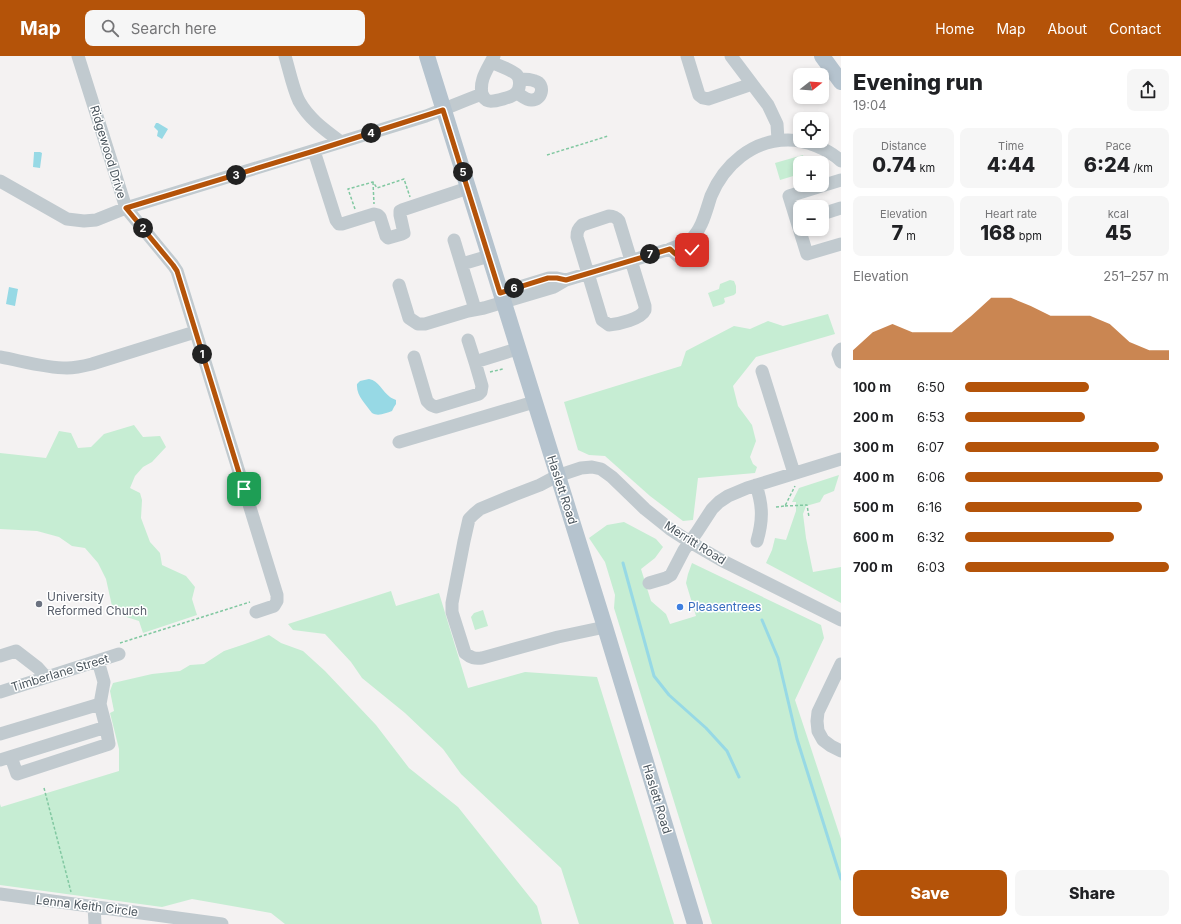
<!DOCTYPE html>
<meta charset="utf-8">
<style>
body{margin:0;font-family:Inter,sans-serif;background:#f6f6f6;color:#202124;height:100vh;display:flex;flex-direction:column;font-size:15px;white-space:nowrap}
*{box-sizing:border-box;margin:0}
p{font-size:13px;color:#757577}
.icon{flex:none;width:22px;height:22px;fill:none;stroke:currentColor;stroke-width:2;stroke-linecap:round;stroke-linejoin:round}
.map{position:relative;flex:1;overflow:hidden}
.side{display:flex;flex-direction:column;background:#fff;width:340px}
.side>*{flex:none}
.needle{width:26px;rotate:73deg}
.fabs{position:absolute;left:793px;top:12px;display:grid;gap:8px}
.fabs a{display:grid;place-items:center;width:36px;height:36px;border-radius:8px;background:#fff;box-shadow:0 2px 6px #0003;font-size:20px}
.pin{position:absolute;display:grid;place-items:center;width:34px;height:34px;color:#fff;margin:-17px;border-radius:8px;box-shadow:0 2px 6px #0006}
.km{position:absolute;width:20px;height:20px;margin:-10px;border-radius:50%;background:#222;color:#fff;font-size:11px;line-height:20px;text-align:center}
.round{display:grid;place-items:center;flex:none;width:42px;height:42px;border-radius:8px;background:#f6f6f6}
.headline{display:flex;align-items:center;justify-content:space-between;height:68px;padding:0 12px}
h1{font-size:22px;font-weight:800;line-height:30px}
.stats{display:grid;grid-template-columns:repeat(3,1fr);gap:6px;height:68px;padding:4px 12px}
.stats div{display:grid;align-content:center;border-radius:8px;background:#f6f6f6;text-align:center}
.stats b{font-size:20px;font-weight:800}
.stats small{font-size:11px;font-weight:400}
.stats p{font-size:11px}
.chart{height:112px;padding:8px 12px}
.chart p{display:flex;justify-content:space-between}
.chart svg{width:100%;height:72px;margin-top:4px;fill:#b45309;opacity:.7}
.button{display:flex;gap:8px;margin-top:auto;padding:8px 12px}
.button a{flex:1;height:46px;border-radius:8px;background:#b45309;color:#fff;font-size:16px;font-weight:800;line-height:46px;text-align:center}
.button a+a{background:#f6f6f6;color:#202124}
ul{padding:0 12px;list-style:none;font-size:13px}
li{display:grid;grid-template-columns:64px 48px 1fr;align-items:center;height:30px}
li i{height:10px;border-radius:5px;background:#b45309}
header{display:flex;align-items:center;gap:24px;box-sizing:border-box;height:56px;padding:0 20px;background:#b45309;color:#fff}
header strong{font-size:19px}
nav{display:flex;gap:22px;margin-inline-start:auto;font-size:14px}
.search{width:280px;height:36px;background:#f6f6f6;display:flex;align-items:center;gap:10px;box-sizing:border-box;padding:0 14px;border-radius:8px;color:#757577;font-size:15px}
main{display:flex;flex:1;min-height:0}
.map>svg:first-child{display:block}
</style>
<header>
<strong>Map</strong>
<div class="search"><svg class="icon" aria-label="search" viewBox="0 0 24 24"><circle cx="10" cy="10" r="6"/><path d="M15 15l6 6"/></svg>Search here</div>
<nav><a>Home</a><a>Map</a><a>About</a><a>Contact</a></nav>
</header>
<main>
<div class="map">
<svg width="841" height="868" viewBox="0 0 841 868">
<rect width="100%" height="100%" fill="#f4f2f2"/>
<path fill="#c6edd3" d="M803,99L805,107H800V118L780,124L775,107Z
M730,224L734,225L736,230V237L734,239L724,242L725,246L723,248L713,251L708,237L719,233L720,228Z
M828,258L835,278L756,301L733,330L738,350L752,369L756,385L750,401L753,408L757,411L755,417L698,422L693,464L683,465L650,440L605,400L589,399L578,394L564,346L681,310L686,295L734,270L750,273L768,265L783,270Z
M134,369L143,381L160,380L166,391L152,406L143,411L135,420L130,432L140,437L142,444L141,462L150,486L160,497L162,509L186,520L195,531L192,543L197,559L143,577L139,565L117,558L112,550L106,523L98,507L85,492L72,490L59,481L37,475L0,473V397L46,402L59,375L71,377L78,392L91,391L104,378Z
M839,419L834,435L824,439L820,446L806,450L803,458L806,482L813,516L841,511V547L766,507L772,494L775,482L786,484L796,455V446H792L799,432Z
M624,466L656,483L663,491L655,502L641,513L651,545L666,558L670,568L696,560L686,527L688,518L692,507L821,569L824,582L795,644L841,783V868H712L614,552L615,539L605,506L589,482L607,469Z
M391,535L396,550L439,537L468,632L525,616L597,621L674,868H579L561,812L461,718L443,693L405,657L362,622L351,606L325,578L293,574L288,568Z
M483,554L488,570L475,574L471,561L474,557Z
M269,579L281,587L303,595L325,615L376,669L409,712L458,751L537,850L542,868H285L271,857L192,843L162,851L0,829V748L1,751L119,715V693L110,657L114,655L110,635L113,627L152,618L180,615L190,609L204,608L224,595L245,588Z"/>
<path fill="#97d9e5" d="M156,67H158L168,73L162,83L157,80L158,75L154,71Z
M34,96H40L42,97L40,112L33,111L34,97Z
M9,231L18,233L15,250L6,248Z
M369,323C379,325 382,335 390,341C391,342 394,343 396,344V348L394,351L392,355C386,357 378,361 372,357C366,348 356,340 357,328L360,325Z"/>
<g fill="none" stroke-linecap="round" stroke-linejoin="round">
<path stroke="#97d9e5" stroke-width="3" d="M623,507L654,620L669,639L706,672L727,695L739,721
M762,564L778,602L797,683L841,823"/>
<path stroke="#81c8a1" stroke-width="1.5" stroke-dasharray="3 2" stroke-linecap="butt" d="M547,99L608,80
M373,126L374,148
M355,153L348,133L373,126L377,132L404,123L410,141
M490,316L503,313
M785,450L807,449L809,461
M776,451L785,450L795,430
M120,587L250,546
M44,732L71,836"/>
<path stroke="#c1cacf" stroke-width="13" d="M78,0L126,152L173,209L177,215L277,539V545L274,550L256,556
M285,0C289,13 293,33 299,45C309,63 325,74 341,86
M687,0L699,39L703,42L708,43L752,28
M731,0L768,49L777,68L778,84
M517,37C521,39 526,44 531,44C542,45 546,28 535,25C530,23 524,23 519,23
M482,38C484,42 485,44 489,45C494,46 513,41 516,37C520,33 521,24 517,19C511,13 499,10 491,6
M314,95L336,164L339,168H342L374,158L378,159L380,161L386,180L388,182L402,178L404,177L400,159V155L402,154L468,132
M841,124L789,140L807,198L841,188
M0,125L67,163L84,165L96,164L126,152L426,60C445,53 463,45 482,38C479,23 488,13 494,0
M822,158L841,152
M609,160C614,160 616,161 619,165L645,250V254C641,263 619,268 609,269L602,264L577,181C577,175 578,173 582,169Z
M454,184L475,253
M670,193L679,201L686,200L692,194V191L689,184
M462,208L489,200
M399,229L409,262L418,268H425L468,255L484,252L554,231L566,224L670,193C677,190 684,188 690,184C702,174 706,155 711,140C724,109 752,84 788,84C806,84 828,93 841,105
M500,237L549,222H557L566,224
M468,284L475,306
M841,293L839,295L838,298L841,306
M0,301C22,305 45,312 67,312C75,312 84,310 92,308L195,276
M414,301L427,345L431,349L436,351L479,338L481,336L482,330L475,306L517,293
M762,315L794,417
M399,386L534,346
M756,429C763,450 763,464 757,485
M649,527L666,522L671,519L684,494L697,476L712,453L719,446L728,440L747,432L841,403
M605,571L558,581L482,602C475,603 471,602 465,597L452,556V547L464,485L469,463L474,458L480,453L514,439L540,429L557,420L581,412L592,411L601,413L612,421L645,453L670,473L690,486L721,504L841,564
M0,600L16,595L38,612L46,621
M841,608L818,656L817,665L818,675L823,684L831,690L841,695
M0,636L119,598
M0,678L100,648L104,626L98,605
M11,701L17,718L109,688L106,671
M0,704L106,671L100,648
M0,838L222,868
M94,850L95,868"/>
<path stroke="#b5c3ce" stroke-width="16" d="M427,0L605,571L695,868
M822,0L841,26"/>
</g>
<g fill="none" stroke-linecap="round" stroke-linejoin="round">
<defs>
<path id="route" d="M244,433L177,215L173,209L126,152L314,95L443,54L500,237L548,222H557L566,224L670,193C678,201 684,206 692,194"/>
</defs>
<use href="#route" stroke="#fff" stroke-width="8"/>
<use href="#route" stroke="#b45309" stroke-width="5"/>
</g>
<circle fill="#6b7280" stroke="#fff" stroke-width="1.5" cx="39" cy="548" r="4"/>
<circle fill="#3f7fe0" stroke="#fff" stroke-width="1.5" cx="680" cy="551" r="4"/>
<g text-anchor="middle" stroke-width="3" stroke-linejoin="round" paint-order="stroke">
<g font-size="12" fill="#4b565e" stroke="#fff">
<text transform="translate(108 96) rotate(73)" y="4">Ridgewood Drive</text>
<text transform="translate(562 434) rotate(72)" y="4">Haslett Road</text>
<text transform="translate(695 487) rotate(32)" y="4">Merritt Road</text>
<text transform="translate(60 617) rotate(-17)" y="4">Timberlane Street</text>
<text transform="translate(657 743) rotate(73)" y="4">Haslett Road</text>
<text transform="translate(87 850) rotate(7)" y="4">Lenna Keith Circle</text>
</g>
<g font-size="12" fill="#5b616d" stroke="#fff" text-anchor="start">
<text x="47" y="545">University<tspan x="47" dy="14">Reformed Church</tspan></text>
</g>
<g font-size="12" fill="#366cbe" stroke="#fff" text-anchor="start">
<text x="688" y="555">Pleasentrees</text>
</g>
</g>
</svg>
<div class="fabs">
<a><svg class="needle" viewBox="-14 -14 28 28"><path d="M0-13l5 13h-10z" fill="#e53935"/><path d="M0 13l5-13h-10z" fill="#757577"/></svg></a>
<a><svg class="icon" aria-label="locate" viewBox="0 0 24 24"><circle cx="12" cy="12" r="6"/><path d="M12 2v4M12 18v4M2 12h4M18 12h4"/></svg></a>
<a>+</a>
<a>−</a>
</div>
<div class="pin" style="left:244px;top:433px;background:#1e9e55"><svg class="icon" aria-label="arrive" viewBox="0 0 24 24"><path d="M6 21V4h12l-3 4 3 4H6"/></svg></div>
<div class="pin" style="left:692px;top:194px;background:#d93025"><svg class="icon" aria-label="check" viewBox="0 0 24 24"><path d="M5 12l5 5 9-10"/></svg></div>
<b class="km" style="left:202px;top:298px">1</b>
<b class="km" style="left:143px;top:172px">2</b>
<b class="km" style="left:236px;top:119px">3</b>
<b class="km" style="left:371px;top:77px">4</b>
<b class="km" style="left:463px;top:116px">5</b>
<b class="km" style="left:514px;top:232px">6</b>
<b class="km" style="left:650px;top:198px">7</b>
</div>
<section class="side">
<div class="headline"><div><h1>Evening run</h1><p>19:04</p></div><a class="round"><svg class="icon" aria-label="share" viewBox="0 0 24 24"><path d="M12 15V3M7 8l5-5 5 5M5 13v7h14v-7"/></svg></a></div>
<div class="stats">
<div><p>Distance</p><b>0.74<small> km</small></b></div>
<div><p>Time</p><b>4:44</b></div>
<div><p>Pace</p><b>6:24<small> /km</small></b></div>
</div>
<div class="stats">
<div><p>Elevation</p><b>7<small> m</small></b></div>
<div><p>Heart rate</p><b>168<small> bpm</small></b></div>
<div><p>kcal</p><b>45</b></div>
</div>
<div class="chart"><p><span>Elevation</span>251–257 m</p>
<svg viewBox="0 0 160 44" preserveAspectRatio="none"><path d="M0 44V38L10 27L20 22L30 27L40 27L50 27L60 17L70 6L80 6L90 11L100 17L110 17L120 17L130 22L140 33L150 38L160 38V44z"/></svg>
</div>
<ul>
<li><b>100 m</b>6:50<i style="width:61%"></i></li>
<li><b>200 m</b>6:53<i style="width:59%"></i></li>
<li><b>300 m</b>6:07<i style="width:95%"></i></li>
<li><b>400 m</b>6:06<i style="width:97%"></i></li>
<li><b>500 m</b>6:16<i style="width:87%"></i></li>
<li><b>600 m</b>6:32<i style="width:73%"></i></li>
<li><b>700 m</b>6:03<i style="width:100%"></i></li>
</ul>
<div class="button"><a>Save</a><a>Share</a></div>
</section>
</main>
